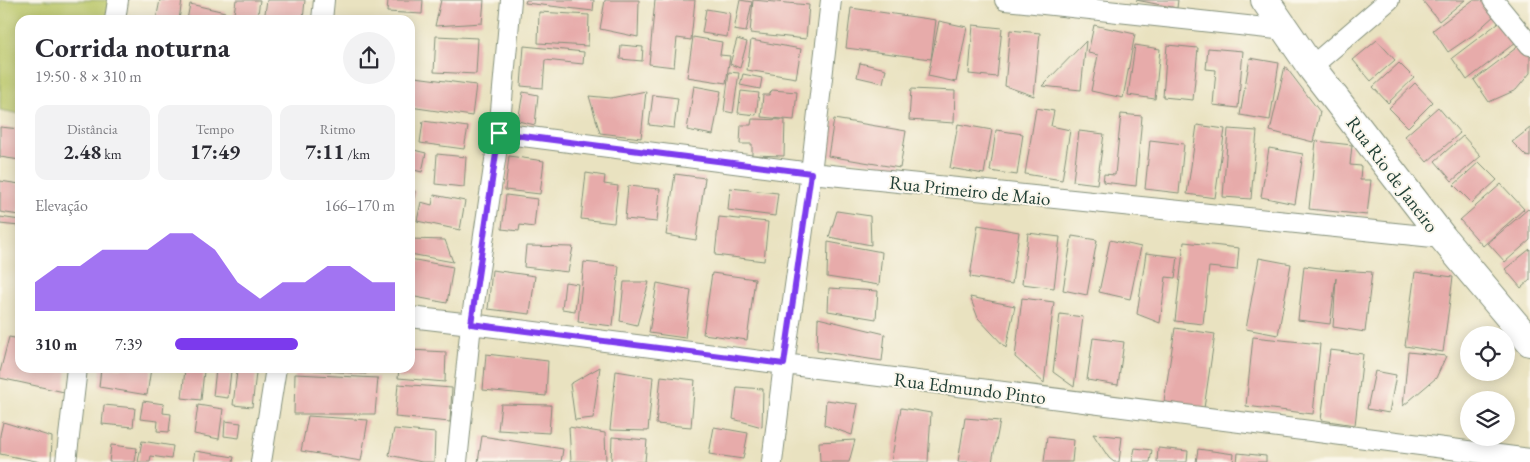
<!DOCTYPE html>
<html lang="pt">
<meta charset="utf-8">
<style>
body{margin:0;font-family:"EB Garamond",serif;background:#f2f2f3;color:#2b2b33;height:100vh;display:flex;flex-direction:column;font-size:19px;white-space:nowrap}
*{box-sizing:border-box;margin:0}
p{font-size:16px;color:#7c7c81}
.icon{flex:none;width:28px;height:28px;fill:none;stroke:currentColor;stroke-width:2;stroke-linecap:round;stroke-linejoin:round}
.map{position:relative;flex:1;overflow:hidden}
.sheet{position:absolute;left:15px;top:15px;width:400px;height:358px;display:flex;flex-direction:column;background:#fff;border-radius:15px;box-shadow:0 2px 12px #0003}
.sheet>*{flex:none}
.buttons{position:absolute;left:1460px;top:326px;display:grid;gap:10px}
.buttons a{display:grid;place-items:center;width:55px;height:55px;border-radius:50%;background:#fff;box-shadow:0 2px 12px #0003;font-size:25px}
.pin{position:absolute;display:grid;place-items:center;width:42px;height:42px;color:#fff;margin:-21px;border-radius:10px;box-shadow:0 2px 8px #0006}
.round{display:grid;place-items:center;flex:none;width:52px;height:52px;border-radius:26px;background:#f2f2f3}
.headline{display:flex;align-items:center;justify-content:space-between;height:85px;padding:0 20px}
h1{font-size:28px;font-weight:700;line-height:38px}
.figures{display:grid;grid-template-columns:repeat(3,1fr);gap:8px;height:85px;padding:5px 20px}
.figures div{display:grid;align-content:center;border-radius:12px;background:#f2f2f3;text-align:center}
.figures b{font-size:21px;font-weight:700}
.figures small{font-size:14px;font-weight:400}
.figures p{font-size:14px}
.chart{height:140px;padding:10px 20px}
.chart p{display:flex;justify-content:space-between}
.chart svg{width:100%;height:90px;margin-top:5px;fill:#7c3aed;opacity:.7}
ul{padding:0 20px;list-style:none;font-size:16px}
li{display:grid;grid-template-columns:80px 60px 1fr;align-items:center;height:38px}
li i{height:12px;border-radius:6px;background:#7c3aed}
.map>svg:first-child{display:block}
</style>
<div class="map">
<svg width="1530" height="462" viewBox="0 0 1530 462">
<rect width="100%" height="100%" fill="#fbf7ec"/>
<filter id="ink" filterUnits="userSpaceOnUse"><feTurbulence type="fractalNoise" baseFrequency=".02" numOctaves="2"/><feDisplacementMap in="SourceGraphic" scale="10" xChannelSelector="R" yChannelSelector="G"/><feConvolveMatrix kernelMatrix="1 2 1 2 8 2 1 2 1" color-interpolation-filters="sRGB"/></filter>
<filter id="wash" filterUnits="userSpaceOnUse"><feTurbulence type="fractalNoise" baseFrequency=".0096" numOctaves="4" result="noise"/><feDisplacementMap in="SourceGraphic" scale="20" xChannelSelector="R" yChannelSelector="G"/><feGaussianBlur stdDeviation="1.12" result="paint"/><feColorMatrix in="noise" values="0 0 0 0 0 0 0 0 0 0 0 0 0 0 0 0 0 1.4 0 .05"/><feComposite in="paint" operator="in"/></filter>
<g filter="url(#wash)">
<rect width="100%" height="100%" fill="#e9e2c0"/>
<path fill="#bac668" stroke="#6c824e" d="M0,0H111L109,20H20V114L0,110Z"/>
<g id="blocks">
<path fill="#e7abaa" d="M160,0H182L179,20H156Z
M236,0H260L257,20H233Z
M267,0H305L303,20H264Z
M388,0H423L422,14L387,12Z
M441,0H484L482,23L435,26Z
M526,0H594L593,11L525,3Z
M605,0H639L638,37L600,29Z
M655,0H695L691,40L677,38L674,67L649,64Z
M740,0L752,2L746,32L734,30Z
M753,0L809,5L806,39L750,33Z
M1136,0H1178L1177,8Z
M1422,0H1465L1439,21Z
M1473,0H1483L1496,14L1473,35L1448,52L1433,30Z
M190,4L225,12L223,20H187Z
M851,8L936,20L931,59L846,48Z
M706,9L730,13L727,37L702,33Z
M539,12L589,15L588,46L538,43Z
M939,21L967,27L956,82L928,76Z
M1498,23L1516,42L1467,80L1452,58Z
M973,25L1002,28L997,77L969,74Z
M1094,25L1135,34L1123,98L1091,91L1098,55L1088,53Z
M1010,30L1040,33L1034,96L1005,86Z
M436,36L478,38L476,74L434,72Z
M693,37L722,42L720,55L730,56L726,83L687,77Z
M737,39L747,42L740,68L730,64Z
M751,40L801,49L796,78L747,70Z
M1377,40L1395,60L1371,81L1353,60Z
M1086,41L1081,90L1042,86Z
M621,45L643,47L642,61L620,59Z
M1135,45L1160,49L1155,99L1128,95Z
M1167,45L1198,48L1193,100L1163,97Z
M1520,45L1530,55V73L1516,90L1489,102L1474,80Z
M524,46L584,52L583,64L545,60L543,88L521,86Z
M1208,48L1243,51L1238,108L1213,105L1216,70L1206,69Z
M1250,58L1279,63L1270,120L1240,115Z
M860,63L886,69L883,83L857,77Z
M1399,63L1414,78L1388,103L1373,87Z
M1285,66L1320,112L1313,142L1270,131Z
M729,72L739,73L733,113L724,111Z
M743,74L762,78L760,89L740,85Z
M415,77L476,85L472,116L410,107Z
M1415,83L1433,102L1408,127L1389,108Z
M694,86L721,91L713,135L687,130Z
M911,89L955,91L954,123L909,120Z
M772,90L797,92L794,120L761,117L763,95H769Z
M646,91L641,138L600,133L589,96L611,98Z
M741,91L759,93L756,115L738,113Z
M523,92L538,95L535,125L518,121Z
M653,95L678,98L674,128L649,125Z
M1438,107L1460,133L1427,162L1405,136Z
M1036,108L1054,111L1051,126L1070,130L1062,180L1025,174Z
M1121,114L1142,116L1136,186L1103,182L1104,174L1115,175Z
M752,119L785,120L784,156L752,155V144H740L741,125H751Z
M834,119L906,131L900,168L828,156Z
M423,121L468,127L464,149L420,143Z
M958,124L992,130L984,174L950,168Z
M1197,125L1225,129L1215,198L1187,194Z
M0,127L20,129V160L0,157Z
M1530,128V157L1526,156L1512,142Z
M1228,129L1257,131L1251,199L1223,197Z
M996,130L1023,134L1017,175L990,171Z
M1079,131L1104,134L1097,184L1073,181Z
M1463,136L1481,156L1452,181L1435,161Z
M1150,140L1184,144L1179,193L1145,189Z
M1316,141L1352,145L1350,165L1361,166L1360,180H1371L1367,215L1309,209Z
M1269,148L1303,154L1295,204L1261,197Z
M410,149L426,153L422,172L410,169Z
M437,154L466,157L464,187L435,184Z
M509,156L544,161L540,194L505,190Z
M1479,162L1497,180L1472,203L1454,185Z
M586,173L605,176L604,184L618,186L614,223L581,219Z
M675,174L705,178L696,240L666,235Z
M0,181L20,184L19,215L0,212Z
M1501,184L1524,209L1483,246L1460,220Z
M628,186L660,189L657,222L625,219Z
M730,188L778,193L775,216L728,210Z
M410,190L415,191L411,221H410Z
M434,195L465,201L460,230L417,221L421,202L432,205Z
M506,195L537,199L534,227L520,225L519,231L502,229Z
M1528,209L1530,211V240L1505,262L1488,243Z
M837,211L870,216L871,245L829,237Z
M0,217L20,220L19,226L0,224Z
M719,217L768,222L764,261L715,255Z
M978,225L1019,232L1012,284L970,277Z
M1028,233L1060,237L1054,288L1022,284Z
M1072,236L1097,240L1087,295L1063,290Z
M410,239L445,240L453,262L410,254Z
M1110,240L1141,247L1130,299L1099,292Z
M828,242L882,252L879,285L827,277Z
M1184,242L1239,248L1237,270L1209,267L1203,324L1175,321Z
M526,246L573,247L568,272L524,267Z
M1530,249V280L1521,288L1505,269Z
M1146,253L1178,257L1175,278L1166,277L1160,323L1137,314Z
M1259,258L1291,264L1278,335L1246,329Z
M410,259L453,267L447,303L410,296Z
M584,262L619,266L613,326L578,322Z
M1304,266L1336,270L1372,272L1365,332L1333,327L1336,278L1330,324L1298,320Z
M492,270L535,276L530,314L488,309Z
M1415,272L1453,277L1443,352L1405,346Z
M712,273L755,279L747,340L703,334Z
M565,282L578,284L575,311L562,309Z
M624,282H649L637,325L620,321Z
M657,283L691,290L685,338L649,333Z
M829,288L878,291L876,319L828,311Z
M970,297L1015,306L1006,348L978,318Z
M1022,298L1054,302L1044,383L1015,357Z
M1060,314L1083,317L1074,387L1053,372Z
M818,318L885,334L882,361L817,351Z
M1175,328L1215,334L1204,408L1164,402Z
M9,337L20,339V368H67L64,392L0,378V372Z
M1253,337L1320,344L1313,414L1246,406Z
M1093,338L1124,342L1118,385L1087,380Z
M410,350L446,352L445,382L398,378L399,368H410Z
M1330,350L1363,354L1355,425L1321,420Z
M1408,352L1446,356L1436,378L1403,406Z
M486,354L548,361L546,396L483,390Z
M600,367L593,418L575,420L570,384Z
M101,368H151L147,395L99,387Z
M314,368H367L366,374L314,370Z
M185,369L204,371L201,400L182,398Z
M216,369L231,371L228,398L213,396Z
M237,371L256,373L252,407L233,405Z
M616,371L653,377L648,431L610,430Z
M1375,371L1396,375L1389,413L1367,409Z
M295,374L378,378L375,414H294Z
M661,376L695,380L691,427L656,424Z
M398,384L452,388L450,422L395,417Z
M737,387L763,389L762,427L733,419Z
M826,400L858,404L852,435L824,425Z
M143,401L164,404L163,413L171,414L169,432L157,431L158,421L140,419Z
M501,404L551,405L549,433L498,430Z
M104,405L135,408L133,427L102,424Z
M198,405L223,409L219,439L194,434Z
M901,408L931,413L928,462H891Z
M308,416L368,420L361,461L301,451Z
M965,418L1000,421L992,462H958Z
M225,421L241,423L239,438L224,436Z
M3,422L52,437L51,462H41L0,454V435Z
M569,427L605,433L606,462L571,461Z
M714,427L748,433L743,459L709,454Z
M394,429L435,433L434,462H422L389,455Z
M1093,434L1122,437L1119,462H1114L1109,458Z
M482,436L563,449L561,462H478Z
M612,437L647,440L645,462H611Z
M1047,437L1074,440L1072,462H1044Z
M855,440L849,462H820L819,442Z
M142,441L173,446L171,459L151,456L150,462H138Z
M111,445L137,448L135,462H109Z
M1135,448L1152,450L1150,462H1132Z
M1158,448L1188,451L1187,462H1157Z
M1198,449L1234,454L1233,462H1196Z
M195,451L234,457L233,462H193Z
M1238,453L1266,456V462H1237Z"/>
</g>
</g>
<g filter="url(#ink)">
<use href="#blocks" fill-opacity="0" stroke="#84907a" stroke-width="1"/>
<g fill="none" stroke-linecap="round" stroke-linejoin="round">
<defs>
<path id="street" d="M1005,0L1285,30
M1493,0L1530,45
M115,20L118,0
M322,20L324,0
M1311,67L1389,0
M499,133L811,173L1443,238
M410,317L471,324L1530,459
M66,462L77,368
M261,462L276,368
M457,462L471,324L499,133L511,0
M772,462L784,364L811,173L831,0"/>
<path id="secondary" d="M1265,0L1311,67L1443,238L1530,342"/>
</defs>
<use href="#street" stroke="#84907a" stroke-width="22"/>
<use href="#secondary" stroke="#84907a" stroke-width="30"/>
<use href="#street" stroke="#fff" stroke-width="20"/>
<use href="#secondary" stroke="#fff" stroke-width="28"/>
</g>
</g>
<g fill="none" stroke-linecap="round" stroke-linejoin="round" filter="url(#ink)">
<defs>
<path id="route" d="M499,133L811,173L784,364L471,324Z"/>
</defs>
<use href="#route" stroke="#fff" stroke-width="10"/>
<use href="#route" stroke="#7c3aed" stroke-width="6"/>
</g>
<g text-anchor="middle" stroke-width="4" stroke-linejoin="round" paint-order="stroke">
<g font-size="19" fill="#1f3d34" stroke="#fbf7ec">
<text transform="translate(1393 174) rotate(53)" y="7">Rua Rio de Janeiro</text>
<text transform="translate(970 190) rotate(6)" y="7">Rua Primeiro de Maio</text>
<text transform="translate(970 388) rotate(7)" y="7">Rua Edmundo Pinto</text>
</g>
</g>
</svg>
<div class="buttons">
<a><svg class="icon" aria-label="locate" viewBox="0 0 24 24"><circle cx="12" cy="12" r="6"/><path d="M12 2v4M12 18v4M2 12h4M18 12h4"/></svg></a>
<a><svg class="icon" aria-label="layers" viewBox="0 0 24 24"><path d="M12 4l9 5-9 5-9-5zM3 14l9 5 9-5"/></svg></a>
</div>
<div class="pin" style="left:499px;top:133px;background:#1e9e55"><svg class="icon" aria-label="arrive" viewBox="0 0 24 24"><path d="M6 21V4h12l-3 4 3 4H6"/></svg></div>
<section class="sheet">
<div class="headline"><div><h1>Corrida noturna</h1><p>19:50 · 8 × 310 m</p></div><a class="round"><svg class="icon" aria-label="share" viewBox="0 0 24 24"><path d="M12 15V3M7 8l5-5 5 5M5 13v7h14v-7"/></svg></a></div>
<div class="figures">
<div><p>Distância</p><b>2.48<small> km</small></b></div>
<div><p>Tempo</p><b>17:49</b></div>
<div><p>Ritmo</p><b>7:11<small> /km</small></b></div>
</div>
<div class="chart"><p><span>Elevação</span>166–170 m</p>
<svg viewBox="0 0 160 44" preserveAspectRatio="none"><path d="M0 44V30L10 22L20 22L30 14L40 14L50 14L60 6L70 6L80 14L90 30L100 38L110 30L120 30L130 22L140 22L150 30L160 30V44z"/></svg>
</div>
<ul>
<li><b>310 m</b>7:39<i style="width:56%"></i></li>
</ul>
</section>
</div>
